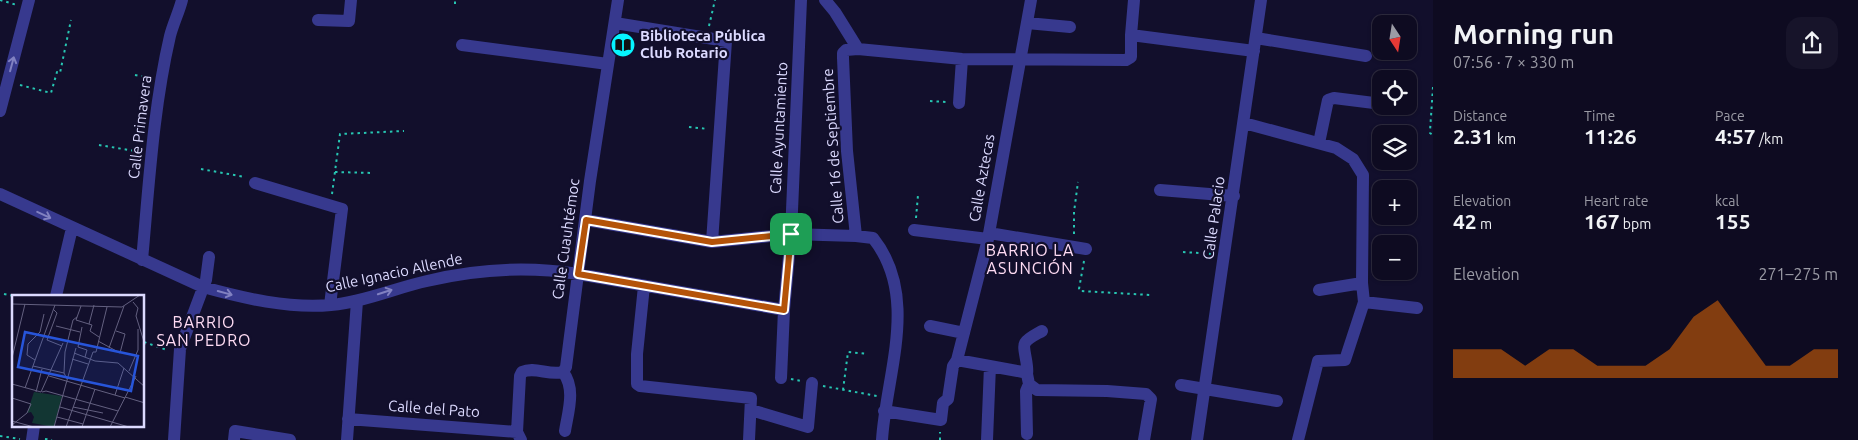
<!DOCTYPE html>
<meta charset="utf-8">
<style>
body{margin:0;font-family:Ubuntu,sans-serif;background:#17142a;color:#f1f3f6;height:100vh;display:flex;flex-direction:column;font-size:19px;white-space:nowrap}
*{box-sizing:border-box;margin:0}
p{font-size:16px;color:#9b9ba5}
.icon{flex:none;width:28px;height:28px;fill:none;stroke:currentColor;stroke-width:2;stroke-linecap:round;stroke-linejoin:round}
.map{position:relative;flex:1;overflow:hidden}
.drawer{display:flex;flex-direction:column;background:#0e0b21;width:425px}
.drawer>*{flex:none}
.needle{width:32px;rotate:168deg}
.buttons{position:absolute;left:1372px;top:15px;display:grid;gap:10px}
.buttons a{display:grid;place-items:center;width:45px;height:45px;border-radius:10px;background:#0e0b21;box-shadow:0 1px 4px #0004,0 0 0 1px #2e2b3f;font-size:25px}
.pin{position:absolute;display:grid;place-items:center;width:42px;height:42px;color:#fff;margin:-21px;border-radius:10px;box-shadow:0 2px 8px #0006}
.round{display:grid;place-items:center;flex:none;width:52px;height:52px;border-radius:15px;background:#17142a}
.summary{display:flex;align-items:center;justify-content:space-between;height:85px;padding:0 20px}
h1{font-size:28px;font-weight:600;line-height:38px}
.stats{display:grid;grid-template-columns:repeat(3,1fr);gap:8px;height:85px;padding:5px 20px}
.stats div{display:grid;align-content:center}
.stats b{font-size:21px;font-weight:600}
.stats small{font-size:14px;font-weight:400}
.stats p{font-size:14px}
.chart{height:140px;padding:10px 20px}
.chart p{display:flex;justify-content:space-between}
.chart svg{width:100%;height:90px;margin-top:5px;fill:#b45309;opacity:.7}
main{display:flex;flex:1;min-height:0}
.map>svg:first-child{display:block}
</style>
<main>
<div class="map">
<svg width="1433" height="440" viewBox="0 0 1433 440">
<rect width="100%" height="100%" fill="#120f2c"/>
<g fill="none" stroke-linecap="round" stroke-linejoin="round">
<path stroke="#27c6b2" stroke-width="2" stroke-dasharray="2.5 4" stroke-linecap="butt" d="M0,0L17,5
M455,4V0
M709,26L715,0
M135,75L150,78
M20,85L51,93L57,72L60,73L71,20
M1433,87L1430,131V133L1433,135
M930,101L947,102
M689,127L708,129
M99,145L141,152
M201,169L245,177
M335,172L373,173
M332,194L340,134L404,131
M916,218L918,195
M1074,234V212L1078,182
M1183,252L1213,254
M1084,261L1079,289L1080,291L1151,295
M4,294L14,296
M144,342L167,350
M791,379L801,381
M823,386L877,396
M843,390L848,352L868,354
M0,436L20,439
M45,439L52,440
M940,440V432"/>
<path stroke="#37398e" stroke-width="12" d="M825,0L835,12L858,49
M318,20L349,21L351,0
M615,23L726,41L712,242
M1027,23L1070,27
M1131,35L1134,0
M1256,38L1366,56
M462,45L608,64
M959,103L962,59
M0,111L29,0
M1244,123L1336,148L1353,159L1363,175L1362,283L1364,302L1345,360L1318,361L1298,440
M1319,143L1328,100L1334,98L1374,103
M255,183L342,209L330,305
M1160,190L1234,196
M0,194L203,287C243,298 289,309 331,305C364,302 395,288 427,281C477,269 527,266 578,274L784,310
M586,220L712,242L791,234L856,236
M914,230L988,239
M989,233L1086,249
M142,260C149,185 153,109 170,36C173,24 179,12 182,0
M644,286L637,354V384L640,386L751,398L749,440
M1319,290L1362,283
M56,296L72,228
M1364,302L1417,308
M930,326L964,333
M957,360L1023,372L1027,374L1029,384L1037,390L1107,391L1146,394L1151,399L1144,440
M563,372C576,389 568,412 565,431
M1027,374C1029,366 1022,348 1025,343C1028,338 1037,334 1042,331
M781,378L784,310L791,234L801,0
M1181,385L1277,401
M751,410L808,427L812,383
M884,411L941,420L943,403L948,399L953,366L957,360L988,239L1031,0
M348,419L517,432
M1027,434L1026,391L1029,384
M32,440L34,426
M174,440L180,349L206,280L209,257
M234,440L235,431L290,440
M347,440L357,301
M521,440L517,432L520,376L522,372C535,366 549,376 563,372L566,367L590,181L618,0
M882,440C886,374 920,297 873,238L856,236L847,151L843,58V53L846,50L858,49L962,59L1126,60L1131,57V35L1254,51
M987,440L990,366
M1197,440L1261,0"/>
</g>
<defs><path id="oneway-shaft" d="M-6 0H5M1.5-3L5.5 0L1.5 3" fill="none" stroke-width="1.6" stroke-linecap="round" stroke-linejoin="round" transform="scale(1.25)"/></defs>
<g stroke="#8181c1">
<use href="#oneway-shaft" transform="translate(12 64) rotate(-75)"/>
<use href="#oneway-shaft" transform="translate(44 215) rotate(25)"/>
<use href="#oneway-shaft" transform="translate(385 292) rotate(-18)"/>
<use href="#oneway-shaft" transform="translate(225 293) rotate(15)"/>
</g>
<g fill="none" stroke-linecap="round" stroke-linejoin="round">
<defs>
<path id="route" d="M586,220L712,242L791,234L784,310L578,274Z"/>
</defs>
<use href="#route" stroke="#fff" stroke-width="10"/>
<use href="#route" stroke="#b45309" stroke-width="6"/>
</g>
<defs>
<symbol id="library-disc" viewBox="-11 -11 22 22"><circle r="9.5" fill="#06f5ff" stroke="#120f2c"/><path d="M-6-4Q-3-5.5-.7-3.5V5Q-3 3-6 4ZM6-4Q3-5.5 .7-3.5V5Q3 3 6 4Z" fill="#111"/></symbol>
</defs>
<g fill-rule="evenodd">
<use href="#library-disc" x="609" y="31" width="28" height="28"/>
</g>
<g text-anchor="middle" stroke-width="4.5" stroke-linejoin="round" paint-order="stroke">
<g font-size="15" font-weight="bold" fill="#dcdaff" stroke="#120f2c" text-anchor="start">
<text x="640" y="41">Biblioteca Pública<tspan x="640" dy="17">Club Rotario</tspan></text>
</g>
<g font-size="15" fill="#dcdaff" stroke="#120f2c">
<text transform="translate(140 127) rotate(-83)" y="5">Calle Primavera</text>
<text transform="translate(779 128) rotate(-87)" y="5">Calle Ayuntamiento</text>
<text transform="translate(833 146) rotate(-94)" y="5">Calle 16 de Septiembre</text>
<text transform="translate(982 178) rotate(-80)" y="5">Calle Aztecas</text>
<text transform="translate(1214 218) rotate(-82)" y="5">Calle Palacio</text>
<text transform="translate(566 239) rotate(-82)" y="5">Calle Cuauhtémoc</text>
<text transform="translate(394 273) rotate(-12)" y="5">Calle Ignacio Allende</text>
<text transform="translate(434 409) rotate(4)" y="5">Calle del Pato</text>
</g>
<g font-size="16" letter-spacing="1" fill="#ffdcf4" stroke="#120f2c">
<text x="1030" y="256">BARRIO LA<tspan x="1030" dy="18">ASUNCIÓN</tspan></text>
<text x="204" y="328">BARRIO<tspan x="204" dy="18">SAN PEDRO</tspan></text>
</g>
</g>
<g transform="translate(12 295)">
<rect width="132" height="132" fill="#120f2c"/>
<path d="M22,97L50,101L42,132L20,128L22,122L19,117L15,118Z" fill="#123633"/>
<path fill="none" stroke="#636080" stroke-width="1" d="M121,7L126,13L124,21L133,50M0,9L110,12L128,0M69,11L64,25L80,30L78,36L87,42M41,14L45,18L35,45L50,51M77,29L82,10M44,31L68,37M70,32L66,52L75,55L73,62M86,46L108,58L113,39L104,36M97,53L112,11M62,58L83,66L106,68L133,92M0,63L13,9M60,64L76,69M23,65L15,60L16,49L28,37L32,19M21,71L52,78M117,76L126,55V34M37,81L113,103M55,84L52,78L53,57L61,25L65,22M0,89L29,97L51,48M13,93L43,10M24,97L30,74M30,97L34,96L106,116M103,100L112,73M113,102L133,108M0,103L19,109L15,118L0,130M48,112L117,132M61,112L91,118M45,122L71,129M0,126L22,132M42,132L64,53M54,132L81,57H84L95,12M70,132L83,94M98,132L124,81"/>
<path fill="#2755da" fill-opacity="0.15" stroke="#2755da" stroke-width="2.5" d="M13,37L126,61L119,96L6,72Z"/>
<rect width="132" height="132" fill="none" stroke="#dcdaff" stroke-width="2.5"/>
</g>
</svg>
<div class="buttons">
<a><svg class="needle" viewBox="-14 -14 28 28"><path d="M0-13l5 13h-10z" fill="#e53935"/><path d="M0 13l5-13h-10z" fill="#9b9ba5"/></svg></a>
<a><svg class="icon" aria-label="locate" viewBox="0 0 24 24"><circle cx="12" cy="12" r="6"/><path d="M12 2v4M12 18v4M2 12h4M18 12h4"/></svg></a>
<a><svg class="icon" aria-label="layers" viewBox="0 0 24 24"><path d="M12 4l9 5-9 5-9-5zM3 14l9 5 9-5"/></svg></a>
<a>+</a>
<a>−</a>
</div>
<div class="pin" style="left:791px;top:234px;background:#1e9e55"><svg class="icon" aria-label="arrive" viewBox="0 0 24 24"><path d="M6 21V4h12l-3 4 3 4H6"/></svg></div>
</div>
<section class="drawer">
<div class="summary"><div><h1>Morning run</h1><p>07:56 · 7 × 330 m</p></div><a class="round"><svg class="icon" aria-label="share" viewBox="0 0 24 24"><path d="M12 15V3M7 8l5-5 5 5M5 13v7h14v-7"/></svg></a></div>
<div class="stats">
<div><p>Distance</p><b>2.31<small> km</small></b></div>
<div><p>Time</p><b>11:26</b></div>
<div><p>Pace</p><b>4:57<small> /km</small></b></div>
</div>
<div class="stats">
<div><p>Elevation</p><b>42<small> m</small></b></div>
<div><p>Heart rate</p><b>167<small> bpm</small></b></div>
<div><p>kcal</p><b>155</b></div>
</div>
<div class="chart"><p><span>Elevation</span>271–275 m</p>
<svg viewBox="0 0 160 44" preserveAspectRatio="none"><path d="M0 44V30L10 30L20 30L30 38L40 30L50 30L60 38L70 38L80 38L90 30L100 14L110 6L120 22L130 38L140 38L150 30L160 30V44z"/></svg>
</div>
</section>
</main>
